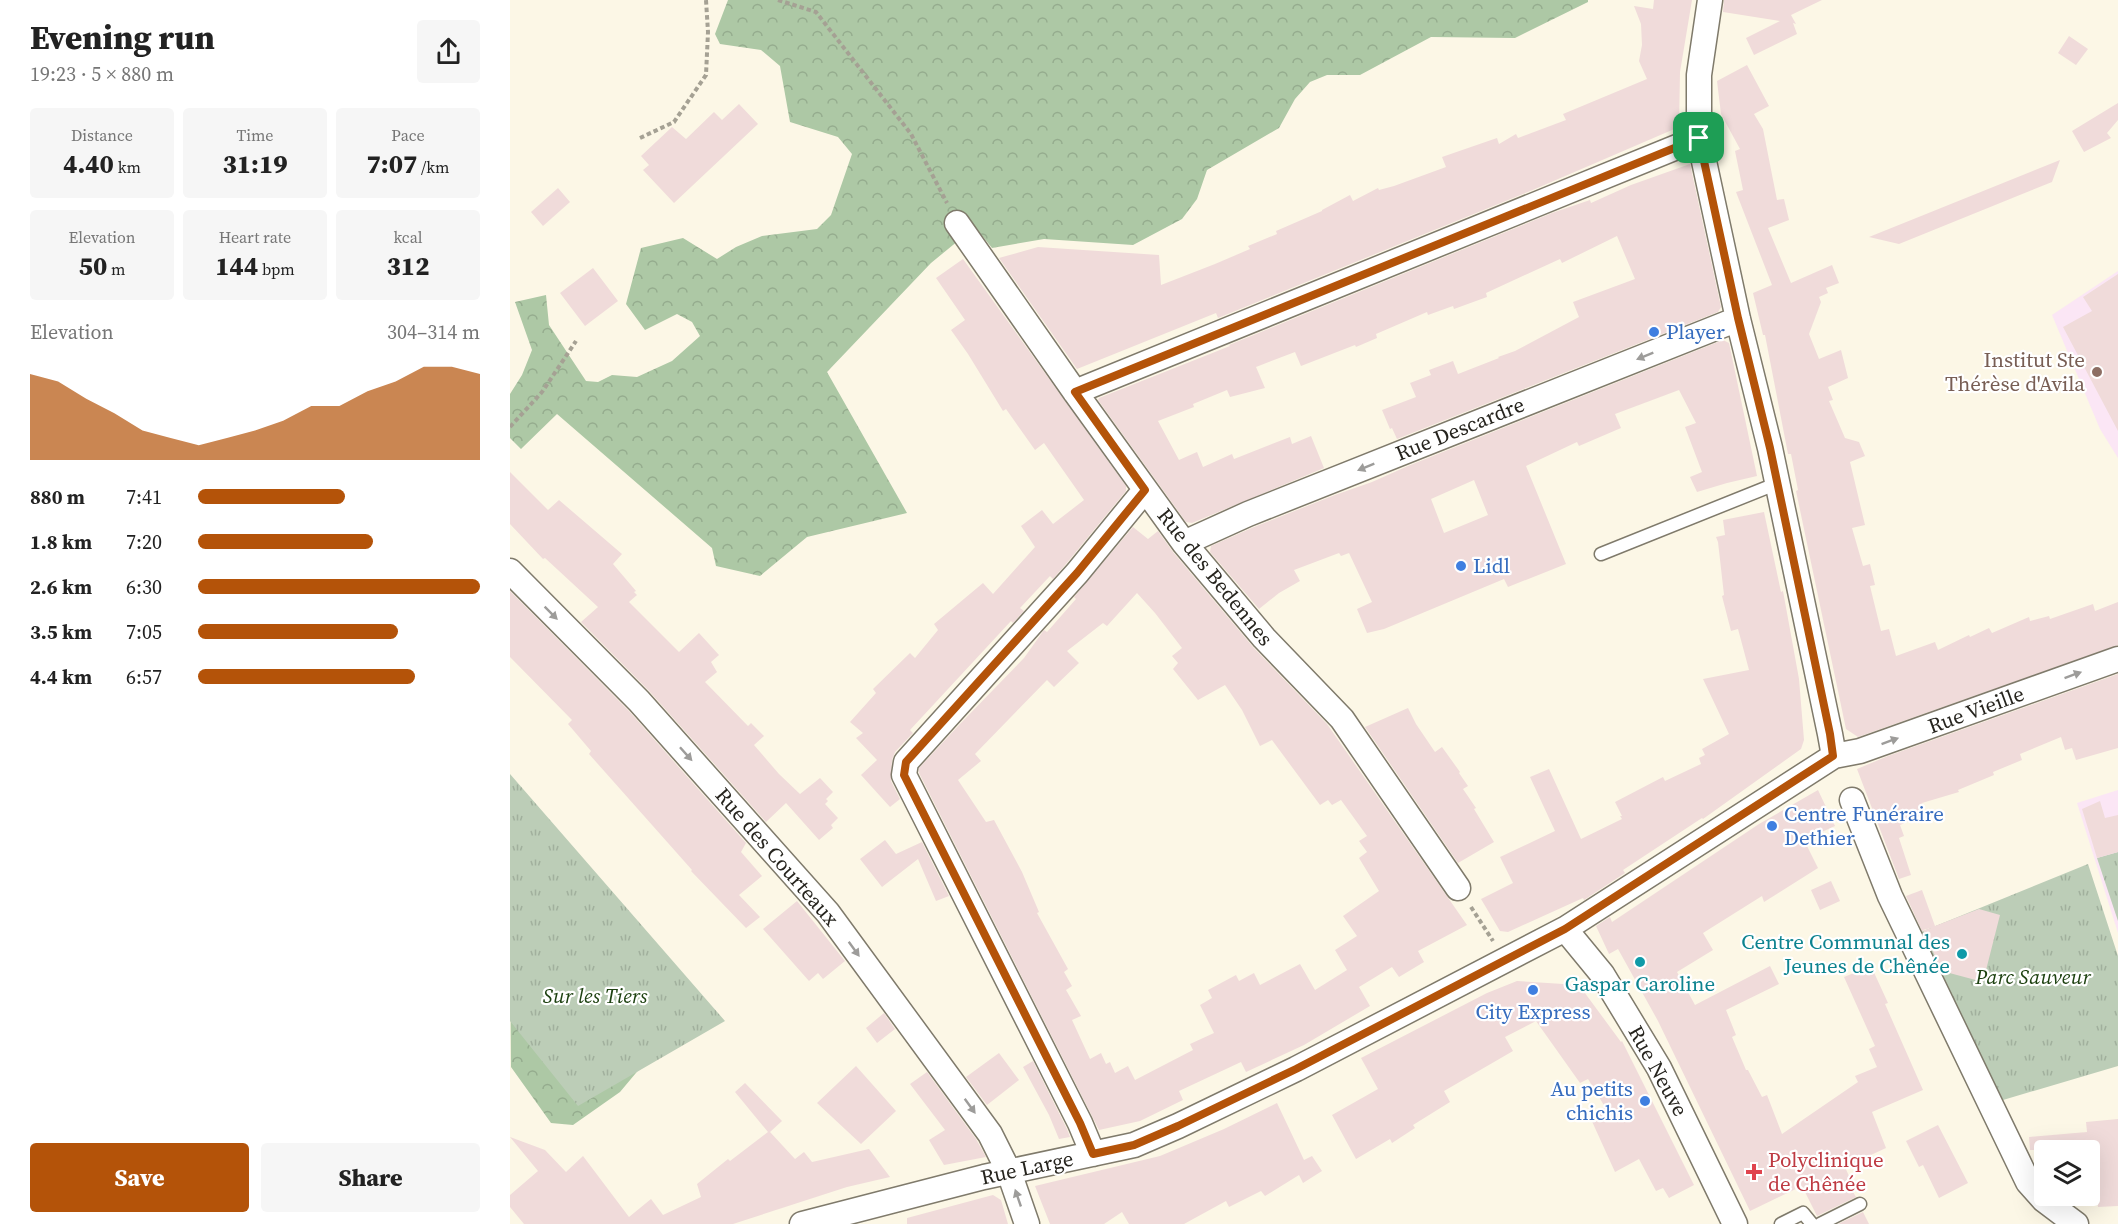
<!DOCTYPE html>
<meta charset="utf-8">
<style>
body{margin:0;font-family:"Source Serif 4",serif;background:#f6f6f6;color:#222;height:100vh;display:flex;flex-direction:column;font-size:22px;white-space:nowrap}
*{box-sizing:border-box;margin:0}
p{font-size:20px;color:#767676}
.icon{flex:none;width:33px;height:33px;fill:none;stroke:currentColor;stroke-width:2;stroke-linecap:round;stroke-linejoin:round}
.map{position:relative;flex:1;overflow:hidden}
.sheet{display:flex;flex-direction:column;background:#fff;width:510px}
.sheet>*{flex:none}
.tools{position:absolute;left:1524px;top:1140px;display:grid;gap:12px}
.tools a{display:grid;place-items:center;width:66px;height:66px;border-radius:6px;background:#fff;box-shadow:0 6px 24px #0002;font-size:30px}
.pin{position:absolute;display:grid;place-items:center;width:51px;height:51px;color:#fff;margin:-26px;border-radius:12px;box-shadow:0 3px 9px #0006}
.round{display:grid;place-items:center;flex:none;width:63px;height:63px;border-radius:6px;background:#f6f6f6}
.head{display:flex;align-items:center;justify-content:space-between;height:102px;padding:0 30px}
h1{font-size:33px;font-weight:800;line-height:45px}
.stats{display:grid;grid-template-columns:repeat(3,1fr);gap:9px;height:102px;padding:6px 30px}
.stats div{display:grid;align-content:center;border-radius:6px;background:#f6f6f6;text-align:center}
.stats b{font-size:26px;font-weight:800}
.stats small{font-size:16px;font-weight:400}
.stats p{font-size:16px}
.chart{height:168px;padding:12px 30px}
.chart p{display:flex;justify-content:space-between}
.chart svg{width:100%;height:108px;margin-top:6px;fill:#b45309;opacity:.7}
.action{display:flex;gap:12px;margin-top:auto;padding:12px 30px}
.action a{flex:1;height:69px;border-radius:6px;background:#b45309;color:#fff;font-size:24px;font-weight:800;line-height:69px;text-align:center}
.action a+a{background:#f6f6f6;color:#222}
ul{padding:0 30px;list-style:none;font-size:20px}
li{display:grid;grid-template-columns:96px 72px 1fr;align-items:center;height:45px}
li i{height:15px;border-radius:8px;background:#b45309}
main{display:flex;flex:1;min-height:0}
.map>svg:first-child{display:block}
</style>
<main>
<section class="sheet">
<div class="head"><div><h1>Evening run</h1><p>19:23 · 5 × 880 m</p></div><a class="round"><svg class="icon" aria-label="share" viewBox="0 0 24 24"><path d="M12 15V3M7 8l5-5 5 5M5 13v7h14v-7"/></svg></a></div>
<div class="stats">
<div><p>Distance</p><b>4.40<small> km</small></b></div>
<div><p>Time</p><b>31:19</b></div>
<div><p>Pace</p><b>7:07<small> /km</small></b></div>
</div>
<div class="stats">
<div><p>Elevation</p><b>50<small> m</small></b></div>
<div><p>Heart rate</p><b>144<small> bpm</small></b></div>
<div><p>kcal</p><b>312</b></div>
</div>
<div class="chart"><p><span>Elevation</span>304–314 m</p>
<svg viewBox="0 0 160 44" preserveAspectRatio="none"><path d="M0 44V9L10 12L20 19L30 25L40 32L50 35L60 38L70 35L80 32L90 28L100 22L110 22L120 16L130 12L140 6L150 6L160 9V44z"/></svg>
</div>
<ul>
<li><b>880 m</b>7:41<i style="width:52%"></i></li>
<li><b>1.8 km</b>7:20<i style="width:62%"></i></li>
<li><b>2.6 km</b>6:30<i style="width:100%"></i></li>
<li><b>3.5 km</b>7:05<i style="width:71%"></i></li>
<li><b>4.4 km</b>6:57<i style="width:77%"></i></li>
</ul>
<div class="action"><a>Save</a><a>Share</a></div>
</section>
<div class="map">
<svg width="1608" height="1224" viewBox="0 0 1608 1224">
<defs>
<pattern id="forest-crowns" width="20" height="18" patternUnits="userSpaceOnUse" patternTransform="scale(1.5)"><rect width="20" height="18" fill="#adc8a5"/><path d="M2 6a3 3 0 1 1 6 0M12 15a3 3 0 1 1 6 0" fill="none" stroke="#95ac8e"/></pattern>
<pattern id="park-tufts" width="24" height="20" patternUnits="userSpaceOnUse" patternTransform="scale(1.5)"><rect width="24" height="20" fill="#bccdb7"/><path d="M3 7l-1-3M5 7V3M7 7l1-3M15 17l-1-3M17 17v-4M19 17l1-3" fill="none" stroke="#a1b09d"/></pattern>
</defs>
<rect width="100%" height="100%" fill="#fcf7e6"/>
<path fill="#fbe6f5" d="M1608,271V458L1590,429L1542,315Z
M1608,790V933L1567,803Z"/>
<path fill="url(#forest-crowns)" d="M218,0H1078V2L1005,38L921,37L850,75H817L800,82L785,99L769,128L697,170L687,199L672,219L623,245L534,239L482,248L465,227L421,263L317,372L397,513L297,537L250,576L206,566L202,548L47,414L11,449L0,438V394L12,375L22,350L5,302L36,295L39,325L76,381L88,382L102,375L127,377L162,361L190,336L182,322L167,314L135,330L116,304L131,248L173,238L207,259L226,247L252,236L307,229L321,215L342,154L328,137L280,122L270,66L251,50L210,44L205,34Z
M0,913L136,1061L110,1092L63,1125L41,1123L1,1067Z"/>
<path fill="url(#park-tufts)" d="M0,774L215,1021L68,1106L0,1021Z
M1608,852V921L1587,858Z
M1578,864L1608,956V1066L1493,1100L1406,934Z"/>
<path fill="#f0dbda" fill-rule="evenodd" d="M1144,0H1182L1170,72L1169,127L1025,189L708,318L706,313L567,369L489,258L528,247L649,255L651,285L705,264L740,249L738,246L767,234L766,231L812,211V210L840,195L843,201L868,188L869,190L884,186L936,167L932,157L987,138L989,144L1006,134L1008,138L1056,120L1053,114L1137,79L1129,61L1132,45L1131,24L1124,6L1143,9Z
M1214,0H1312L1281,15L1286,24L1283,23L1287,34L1244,55L1236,38L1270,21L1213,12Z
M1559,36L1578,49L1566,65L1548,53Z
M1237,65L1259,106L1244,114L1253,129L1267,200L1274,199L1279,220L1258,228L1281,283L1322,265L1329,283L1316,288L1318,293L1309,297L1311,302L1299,334L1309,359L1331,350L1338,378L1318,387L1323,400L1319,401L1335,438L1349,442L1355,456L1340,462L1355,525L1342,528L1353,566L1360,564L1365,585L1360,586L1371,631L1379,629L1386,656L1425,642L1428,650L1459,635L1460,637L1479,628L1482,633L1519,617L1520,621L1539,616L1540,619L1583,604L1585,611L1608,602V645L1348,737L1336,729L1286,491L1288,490L1281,454H1278L1255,335H1253L1243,293L1262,285L1226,192L1233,190L1225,151L1230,149L1211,114L1207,81Z
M1608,103V120L1597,133L1601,138L1574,152L1562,131Z
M229,104L248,124L164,203L133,170L139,165L131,156L162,127L176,139L204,112L212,120Z
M1550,160L1542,182L1389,244L1359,237Z
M1180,164L1211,307L1208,312L887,439L882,428L880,429L872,410L906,397L900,383L921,375L919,370L943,361L948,374L989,358L988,357L1005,351L1069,317L1063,302L1125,279L1107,236L1052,263L1050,259L976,293L977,297L944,309L943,306L918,315L917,312L866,334L867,338L846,347L845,345L791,366L785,352L746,367L755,388L720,397L717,390L683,404L684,407L648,421L669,460L687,452L693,467L722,454L724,459L780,437L782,444L801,436L814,468L682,523L676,522L588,400L589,398L720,346L719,345L1042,213L1080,200L1081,203L1121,185Z
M48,188L60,202L33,226L21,212Z
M453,259L616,486V491L556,564L543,579L540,576L510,608L514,611L503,623L501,621L400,730L403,733L385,752L382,760L381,781L390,799L380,807L351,775L367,760L346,738L353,733L340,722L366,693L363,689L400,653L405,658L428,630L424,624L473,583L483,594L525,547L511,526L532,510L543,524L574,500L534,443L525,450L496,409L493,411L458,354L441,330L455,320L426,278Z
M83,268L108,301L75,326L50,293Z
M1608,274V431L1553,327L1582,311L1573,297Z
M1213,340L1219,343L1247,476L1217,483L1187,492L1180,477L1192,472L1175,427L1186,423L1169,390L1105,414L1111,428L1069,446L1067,442L1016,466L1056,564L998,587L994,579L874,629L857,633L847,609L862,602L839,553L831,556L829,553L784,570L790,581L769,593L749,609L700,552L701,546L744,527L825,495L862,482L898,466ZM964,480L978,515L934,533L921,499Z
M0,472L38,510L49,500L112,554L103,564L126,591L124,592L127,595L119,602L169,652L189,633L209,655L201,662L207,672L195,682L238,726L241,723L254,736L244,745L269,774L290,794L310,778L323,792L316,799L318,801L315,804L328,818L321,825L323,828L309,840L276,803L256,822L140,692L71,622L88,607L35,558L33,559L0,524Z
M1254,512L1271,592L1273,591L1289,679L1294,740L1291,749L1193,819L1192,818L1113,870L1115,873L1074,900L1073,898L998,932L990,931L971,899L1003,883L990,857L1045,831L1020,777L1039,769L1071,839L1112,819L1110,816H1112L1105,802L1153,777L1155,781L1191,764L1189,758L1195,755L1192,749L1219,734L1193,679L1239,670L1228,629L1221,631L1212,596L1214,595L1208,542L1206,537L1215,535L1213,520Z
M623,527L638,539L648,531L663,552L743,647L817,724L957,925L908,951L914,962L889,977L882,967L849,987L860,1006L794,1045L736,1072L731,1062L669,1091L673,1100L630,1121L589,1130L409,773V768L450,724L514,658L534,630L537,632L566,599L564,597ZM627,593L645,613L672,648L662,656L668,663L663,669L688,700L715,685L732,710L750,746L762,740L810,805L818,800L822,805L831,800L857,836L849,841L857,852L849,858L869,891L833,916L847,936L825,950L837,970L805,990L790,964L750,985L744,973L729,981L726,975L698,990L702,998L690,1005L704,1033L680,1044L683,1050L625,1080L618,1066L605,1073L600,1062L596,1064L591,1053L580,1059L562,1020L571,1016L556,990L562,986L554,972L558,969L527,913L529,912L512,872L484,820L476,822L448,780L471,761L465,754L537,680L544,687L569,663L557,651L593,623L597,626Z
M0,591L119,711L236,843L231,852L252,876L229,895L250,917L236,928L181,871L182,870L79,754L81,751L58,724L62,720L0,657Z
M1608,674V748L1566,760L1562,748L1555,750L1551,737L1510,754L1512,760L1483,772L1484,775L1448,790L1449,792L1412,803L1414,808L1408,810L1410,816L1390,825L1394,836L1389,838L1401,875L1389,879L1347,769L1378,756Z
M898,708L906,724L925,752L932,747L950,772L949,773L958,786L953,789L966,808L964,809L984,842L948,863L855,727Z
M1308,790L1325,826L1294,840L1308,868L1254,902L1252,896L1193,933L1203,950L1167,972L1185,1005L1260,966L1269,984L1216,1010L1226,1035L1222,1037L1236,1070H1238L1252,1097L1257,1095L1272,1134L1348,1082L1345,1076L1367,1067L1359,1049L1365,1046L1334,977L1361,966L1378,1003L1375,1004L1413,1090L1362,1112L1376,1148L1335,1167L1342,1183L1339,1185L1346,1197L1307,1216L1292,1186L1240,1211L1148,1021L1108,949L1099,954L1086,926L1100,917L1102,922L1249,824Z
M1590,801L1595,818L1608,815V852L1587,858L1572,809Z
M375,840L386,854L412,842L439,896L426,901L408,859L372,887L350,859Z
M1321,881L1330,901L1310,910L1301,890Z
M1412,890L1425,926L1469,909L1490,915L1473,982L1432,971L1413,930L1421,928L1412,931L1396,896Z
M287,901L335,961L313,979L308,973L299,981L253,929Z
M1007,981L1069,985L1111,1042L1112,1041L1184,1185L1159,1198L1153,1188L1146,1191L1129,1159L1105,1172L1080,1117L1095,1107L1078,1079L1070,1083L1026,1021L995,1037L1003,1051L934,1091L940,1102L903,1125L905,1128L882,1143L880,1139L846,1159L822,1115L868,1089L851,1058L977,993Z
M374,1013L385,1029L367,1043L356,1028Z
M489,1053L509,1080L477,1105L456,1077Z
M523,1061L557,1129L560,1137L549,1139L539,1115L513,1067Z
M346,1066L386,1111L351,1144L307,1103Z
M417,1072L466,1139L476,1157L434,1165L419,1140L435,1130L400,1084Z
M235,1083L272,1121L260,1132L285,1159L294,1152L302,1162L359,1149L380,1177L337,1187L223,1224H14L0,1207V1195L28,1171L0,1137L35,1150L56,1172L73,1156L119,1217L141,1199L153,1215L191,1197L187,1184L218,1159L220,1161L258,1132L225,1092Z
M767,1103L794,1160L802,1156L812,1171L793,1183L789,1175L755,1196L751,1191L719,1207L716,1201L674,1224H619L612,1212L594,1224H540L525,1186L650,1156L714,1129Z
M1608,1119V1206L1588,1207L1584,1165H1580V1150H1520L1519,1137L1577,1132L1576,1122Z
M1428,1125L1458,1183L1429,1198L1413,1165L1409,1167L1396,1141Z
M483,1195L491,1200L498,1224H397V1218Z
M1353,1212L1359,1224H1328Z"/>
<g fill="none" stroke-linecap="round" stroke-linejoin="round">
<defs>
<path id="service" d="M1091,554L1268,483
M1271,1224L1293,1213L1302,1224
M1310,1224L1350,1204"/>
<path id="minor" d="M1200,0L1189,75V138L1228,319L1260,448L1320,734L1324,756
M447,223L565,392L674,543L754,638L832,719L948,888
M565,392L1189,138
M674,543L738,514L1228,319
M0,571L129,701L318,913L480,1134L499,1172L517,1224
M1342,800L1380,896L1518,1182L1534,1200L1566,1224
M1055,929L1092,974L1149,1068L1225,1224
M583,1154L570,1123L394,775L396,762L567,573L635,490
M292,1224L474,1177L624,1145L668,1126L786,1069L1055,929L1324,756L1350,751L1608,659"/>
</defs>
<use href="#service" stroke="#7f7a6b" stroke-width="15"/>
<use href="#minor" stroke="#7f7a6b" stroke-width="27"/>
<path stroke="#a5a194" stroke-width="4" stroke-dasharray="4.5 3" stroke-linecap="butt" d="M268,0L306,12L401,134L437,203
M130,138L164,122L196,75L198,32L196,0
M0,427L32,392L66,341
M961,907L983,941"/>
<use href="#service" stroke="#fff" stroke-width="12"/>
<use href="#minor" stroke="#fff" stroke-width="24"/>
</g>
<defs><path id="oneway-solid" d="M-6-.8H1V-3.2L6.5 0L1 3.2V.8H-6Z" transform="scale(1.5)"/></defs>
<g fill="#9d9c9a">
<use href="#oneway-solid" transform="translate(1135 356) rotate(158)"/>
<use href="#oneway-solid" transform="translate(856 467) rotate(158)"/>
<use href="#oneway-solid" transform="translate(41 613) rotate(45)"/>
<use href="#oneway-solid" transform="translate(1563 675) rotate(-20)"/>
<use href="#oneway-solid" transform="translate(1380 741) rotate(-20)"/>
<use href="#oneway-solid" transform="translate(176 754) rotate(48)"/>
<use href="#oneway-solid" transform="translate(344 949) rotate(54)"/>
<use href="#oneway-solid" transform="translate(460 1106) rotate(54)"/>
<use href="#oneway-solid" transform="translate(508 1198) rotate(-109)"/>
</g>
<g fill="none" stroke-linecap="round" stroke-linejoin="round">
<defs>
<path id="route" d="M1189,138L1228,318L1260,448L1320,734L1323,756L1055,929L786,1069L668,1126L624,1145L583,1154L570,1123L394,775L396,762L567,573L635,490L565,392Z"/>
</defs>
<use href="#route" stroke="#fff" stroke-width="12"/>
<use href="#route" stroke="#b45309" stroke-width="8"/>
</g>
<g fill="#3f7fe0" stroke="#fff" stroke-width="2">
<circle cx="1144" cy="332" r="6"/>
<circle cx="951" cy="566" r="6"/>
<circle cx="1262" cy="826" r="6"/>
<circle cx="1023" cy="990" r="6"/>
<circle cx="1135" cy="1101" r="6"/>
</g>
<circle fill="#8d6e63" stroke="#fff" stroke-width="2" cx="1587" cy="372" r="6"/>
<g fill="#0f9aa8" stroke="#fff" stroke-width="2">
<circle cx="1452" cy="954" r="6"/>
<circle cx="1130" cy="962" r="6"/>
</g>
<path fill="#e0444e" stroke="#fff" stroke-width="2" d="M1241 1163h6v6h6v6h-6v6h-6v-6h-6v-6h6z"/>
<g text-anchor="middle" stroke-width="4.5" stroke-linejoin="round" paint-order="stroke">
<g font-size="21" fill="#366cbe" stroke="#fff" text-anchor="start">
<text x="1156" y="339">Player</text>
<text x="963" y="573">Lidl</text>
<text x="1274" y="821">Centre Funéraire<tspan x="1274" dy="24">Dethier</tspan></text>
<text x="1023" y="1019" text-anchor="middle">City Express</text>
<text x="1123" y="1096" text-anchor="end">Au petits<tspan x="1123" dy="24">chichis</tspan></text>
</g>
<g font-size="21" fill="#785e54" stroke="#fff" text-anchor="end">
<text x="1575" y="367">Institut Ste<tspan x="1575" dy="24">Thérèse d'Avila</tspan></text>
</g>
<g font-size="21" fill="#26241e" stroke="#fff">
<text transform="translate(950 429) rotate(-22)" y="7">Rue Descardre</text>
<text transform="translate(705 577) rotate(51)" y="7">Rue des Bedennes</text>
<text transform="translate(1466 710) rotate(-20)" y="7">Rue Vieille</text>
<text transform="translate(267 857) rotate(49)" y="7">Rue des Courteaux</text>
<text transform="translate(1148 1071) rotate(61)" y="7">Rue Neuve</text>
<text transform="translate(517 1168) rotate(-12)" y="7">Rue Large</text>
</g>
<g font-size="21" fill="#0d838f" stroke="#fff" text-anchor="end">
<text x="1440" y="949">Centre Communal des<tspan x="1440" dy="24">Jeunes de Chênée</tspan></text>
<text x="1130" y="991" text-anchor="middle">Gaspar Caroline</text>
</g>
<g font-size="21" font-style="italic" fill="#1d4110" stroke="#fff">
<text x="1523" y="984">Parc Sauveur</text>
<text x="85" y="1003">Sur les Tiers</text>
</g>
<g font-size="21" fill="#be3a42" stroke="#fff" text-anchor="start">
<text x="1258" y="1167">Polyclinique<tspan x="1258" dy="24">de Chênée</tspan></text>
</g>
</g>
</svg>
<div class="tools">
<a><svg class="icon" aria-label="layers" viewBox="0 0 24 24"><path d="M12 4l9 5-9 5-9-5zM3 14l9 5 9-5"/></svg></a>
</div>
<div class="pin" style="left:1189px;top:138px;background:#1e9e55"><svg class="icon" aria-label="arrive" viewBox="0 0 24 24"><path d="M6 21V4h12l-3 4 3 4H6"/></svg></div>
</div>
</main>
